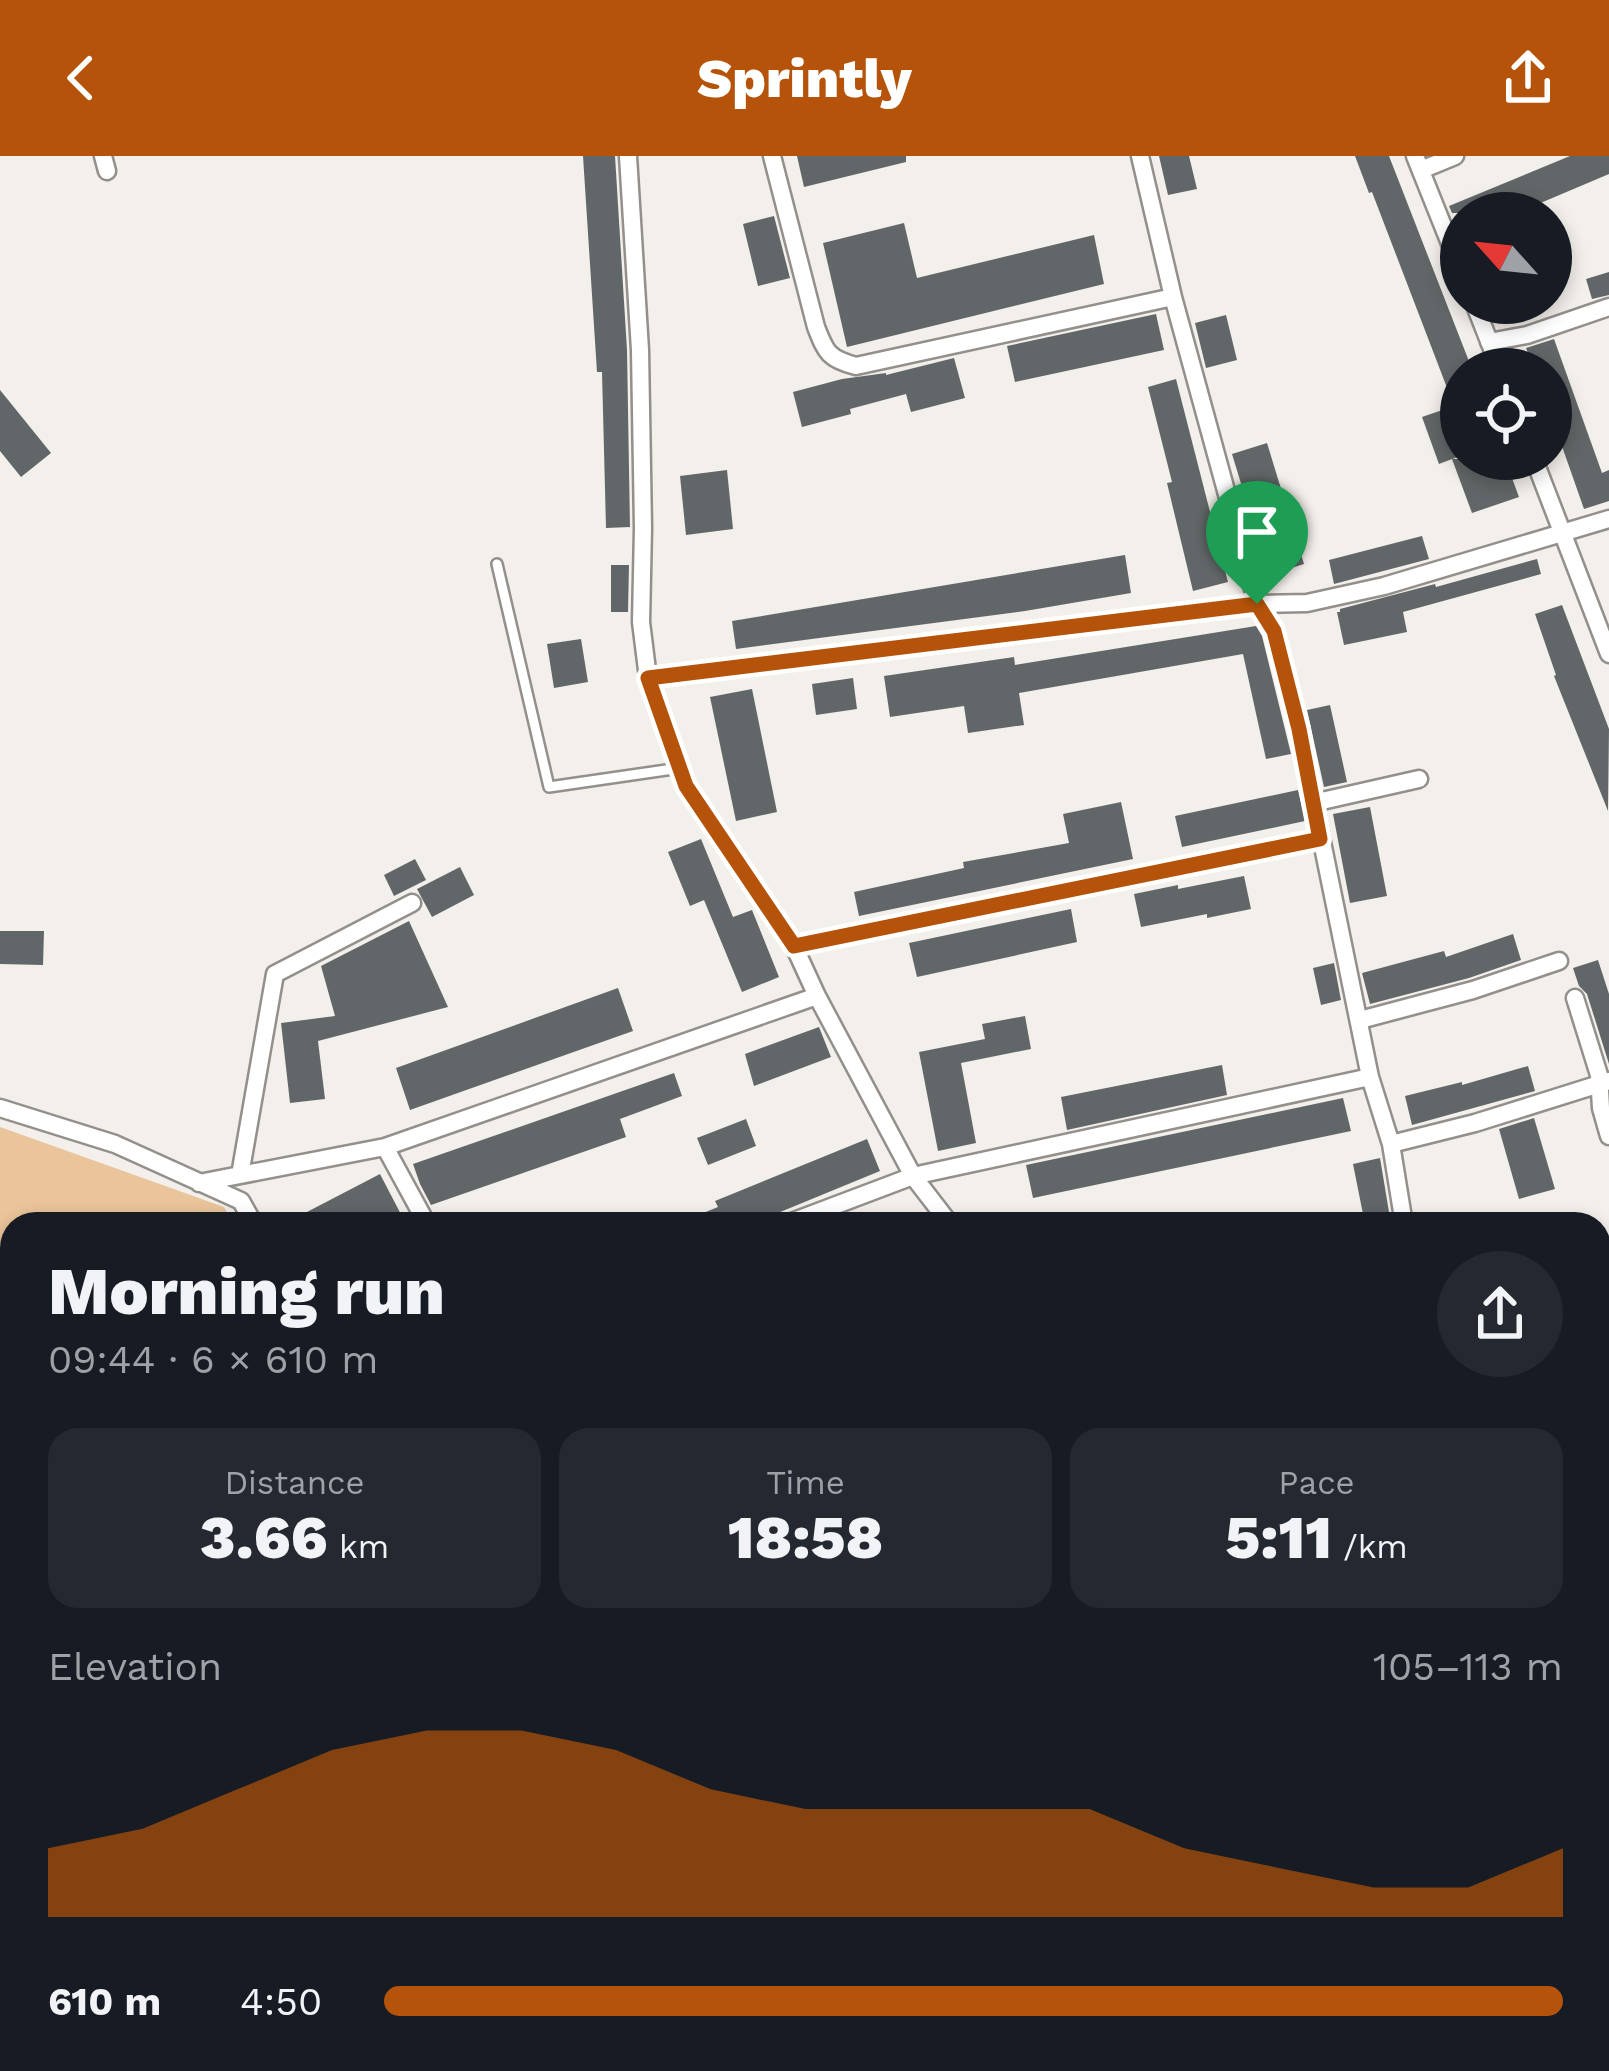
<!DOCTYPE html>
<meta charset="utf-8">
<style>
body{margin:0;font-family:"Work Sans",sans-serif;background:#242831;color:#f1f3f6;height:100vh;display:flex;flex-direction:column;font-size:45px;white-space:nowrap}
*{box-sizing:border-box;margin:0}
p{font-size:39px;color:#9ea1a6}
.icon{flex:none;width:66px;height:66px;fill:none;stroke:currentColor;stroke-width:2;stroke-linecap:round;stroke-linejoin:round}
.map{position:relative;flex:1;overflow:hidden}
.panel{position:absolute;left:0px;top:1056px;width:1611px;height:861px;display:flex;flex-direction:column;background:#171b24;border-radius:36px 36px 0 0;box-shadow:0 6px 18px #0003}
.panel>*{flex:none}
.needle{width:78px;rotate:297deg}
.buttons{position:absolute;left:1440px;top:36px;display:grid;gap:24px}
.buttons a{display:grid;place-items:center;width:132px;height:132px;border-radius:50%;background:#171b24;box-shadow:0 6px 18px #0003;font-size:60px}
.pin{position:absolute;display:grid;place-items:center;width:102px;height:102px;color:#fff;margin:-123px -51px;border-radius:50% 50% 50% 0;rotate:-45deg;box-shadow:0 0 12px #0007}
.pin .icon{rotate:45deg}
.round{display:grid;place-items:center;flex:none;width:126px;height:126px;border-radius:63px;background:#242831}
.summary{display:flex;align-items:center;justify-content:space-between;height:204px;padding:0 48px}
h1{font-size:66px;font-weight:800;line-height:90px}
.stats{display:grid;grid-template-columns:repeat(3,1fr);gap:18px;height:204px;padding:12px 48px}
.stats div{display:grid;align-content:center;border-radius:30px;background:#242831;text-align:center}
.stats b{font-size:60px;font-weight:800}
.stats small{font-size:33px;font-weight:400}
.stats p{font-size:33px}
.chart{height:336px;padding:24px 48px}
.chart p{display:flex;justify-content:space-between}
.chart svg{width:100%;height:216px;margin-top:12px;fill:#b45309;opacity:.7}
ul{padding:0 48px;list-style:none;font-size:39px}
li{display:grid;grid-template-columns:192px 144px 1fr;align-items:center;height:90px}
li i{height:30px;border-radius:15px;background:#b45309}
header{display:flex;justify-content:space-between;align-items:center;height:156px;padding:0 48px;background:#b45309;color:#fff;font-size:54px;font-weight:800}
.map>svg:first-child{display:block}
</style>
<header><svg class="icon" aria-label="back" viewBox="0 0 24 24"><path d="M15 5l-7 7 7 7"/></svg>Sprintly<svg class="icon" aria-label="share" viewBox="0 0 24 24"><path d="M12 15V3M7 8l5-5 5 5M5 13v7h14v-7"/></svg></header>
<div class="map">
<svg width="1609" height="1915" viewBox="0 0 1609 1915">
<rect width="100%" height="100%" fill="#f3efea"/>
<path fill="#eac49a" d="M0,971L224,1051L234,1068H12V1499L0,1486Z"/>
<path fill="#616768" d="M583,0H615L627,194L630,371L606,372L602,216H597Z
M797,0H906V6L804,31Z
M1159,0H1189L1197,33L1168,39Z
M1355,0H1389L1472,213H1461V300L1452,303H1505L1519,341L1472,357L1452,303L1439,308L1422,261L1454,250L1372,36L1369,37Z
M1570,0H1609V18L1517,57H1452L1449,50Z
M774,60L790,122L758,130L743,68Z
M904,67L917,122L1094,79L1104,128L847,191L823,87Z
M1609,116V139L1592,143L1586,123Z
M1156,158L1164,194L1015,226L1007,190Z
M1226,159L1237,204L1206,212L1195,167Z
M1554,183L1602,317L1609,314V345L1584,353L1551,259V213H1534L1526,192Z
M954,202L965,242L911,256L906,238L850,253L851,258L802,271L793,236L842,223L886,217V219Z
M1176,223L1228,426L1193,435L1167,327L1172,326L1148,231Z
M0,234L51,297L21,321L0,295Z
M1267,287L1304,408L1269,419L1232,298Z
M727,314L733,373L686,379L680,320Z
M1422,380L1429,403L1334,428L1329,404Z
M1125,399L1131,437L1025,455L736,493L732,465Z
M1537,403L1541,418L1403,456L1407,476L1344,489L1337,456H1340V453L1435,428L1436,431Z
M611,409H629L628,456H611Z
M1562,449L1609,573L1608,655L1554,520L1556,519L1535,458Z
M1256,470L1262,480L1291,598L1266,603L1243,498L1019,537L1024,569L968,577L964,550L890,561L884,520L1014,501L1015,509Z
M581,483L588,526L554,532L547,488Z
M853,522L857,553L816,559L812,528Z
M752,533L777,656L736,665L710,541Z
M1330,549L1347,626L1324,631L1307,554Z
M1298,634L1305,665L1182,691L1175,660Z
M1121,646L1133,703L859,760L854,736L964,712L963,706L1069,687L1063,658Z
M1370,651L1387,740L1350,747L1333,658Z
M701,683L733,761L752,754L779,821L742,836L704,744L690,750L668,696Z
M415,703L426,724L394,740L384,719Z
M460,711L474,739L432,761L417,733Z
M1244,720L1251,753L1207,762V758L1141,771L1134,738L1178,729V733Z
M1071,753L1077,786L917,821L909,787Z
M409,765L448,851L318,885L325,943L290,947L281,867L335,860L321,810Z
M0,775H44L43,809L0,808Z
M1513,778L1521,804L1469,822L1370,848L1362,817L1444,795L1446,801Z
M1598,804L1609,838V908L1587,838L1579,830L1573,812Z
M1334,807L1341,844L1321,849L1313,812Z
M618,832L633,875L410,954L396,912Z
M1025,860L1031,893L961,907L976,987L938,995L919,896L985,883L982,868Z
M819,871L831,901L754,930L745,898Z
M1222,909L1227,939L1067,974L1061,941Z
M1528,910L1535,935L1412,969L1405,940L1462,926V929Z
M674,917L682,940L620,963L626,981L431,1049L420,1028L413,1008Z
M1343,942L1351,975L1033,1042L1026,1009Z
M1534,962L1555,1033L1519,1043L1499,973Z
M746,963L756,990L708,1009L697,982Z
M867,983L880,1015L751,1068H676L718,1051L715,1045Z
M1380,1002L1391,1068H1365L1353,1008Z
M380,1018L406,1068H310L305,1057Z"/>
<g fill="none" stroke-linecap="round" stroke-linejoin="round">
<defs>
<path id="lane" d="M497,408L549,631L680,612"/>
<path id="street" d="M103,0L107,15
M628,0L640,194L643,372L641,466L648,522L686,630L794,790L817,840L913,1020L950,1068
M772,0L816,171C826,197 829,203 856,210L1173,141
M1140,0L1173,141L1257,448L1274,475L1299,573L1370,921L1391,988L1404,1068
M1415,0L1461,115
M1421,14L1455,0
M1474,147L1500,213
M1489,186L1527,179L1609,151
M1534,303L1609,498
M648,522L1257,448L1307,447L1384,430L1609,363
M1313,647L1419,623
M794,790L1320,683
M1575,842L1599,919L1601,952L1609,980
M1360,864L1473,834L1559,805
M0,952L115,988L241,1045L254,1068
M1391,988L1475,967L1609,925
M385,991L427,1068
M240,1019L275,818L412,747
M199,1027L385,991L817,840
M786,1068L913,1020L1370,921
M1599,1233L1609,1231
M1599,1452L1609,1454
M0,1507L12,1519
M0,1729L12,1719
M1599,1823L1609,1820
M661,1905L667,1915
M1335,1905V1908L1352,1905
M323,1915L341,1905
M979,1915L993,1905"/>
</defs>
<use href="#lane" stroke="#938f8b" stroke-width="14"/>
<use href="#street" stroke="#938f8b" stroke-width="21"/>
<use href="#lane" stroke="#fff" stroke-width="9"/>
<use href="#street" stroke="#fff" stroke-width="16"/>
</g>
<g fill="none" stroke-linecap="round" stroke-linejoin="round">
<defs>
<path id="route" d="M1257,448L1274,475L1299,573L1320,683L794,790L686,630L648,522Z"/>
</defs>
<use href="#route" stroke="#fff" stroke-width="24"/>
<use href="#route" stroke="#b45309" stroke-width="15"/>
</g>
</svg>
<div class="buttons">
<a><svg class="needle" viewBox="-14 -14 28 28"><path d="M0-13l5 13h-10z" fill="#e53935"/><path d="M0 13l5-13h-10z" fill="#9ea1a6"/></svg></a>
<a><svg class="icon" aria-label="locate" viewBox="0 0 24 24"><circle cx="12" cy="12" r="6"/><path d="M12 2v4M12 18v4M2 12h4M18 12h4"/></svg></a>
</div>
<div class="pin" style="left:1257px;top:448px;background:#1e9e55"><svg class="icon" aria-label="arrive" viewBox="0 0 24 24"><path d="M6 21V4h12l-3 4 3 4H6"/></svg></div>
<section class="panel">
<div class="summary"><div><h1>Morning run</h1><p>09:44 · 6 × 610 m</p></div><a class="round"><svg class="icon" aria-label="share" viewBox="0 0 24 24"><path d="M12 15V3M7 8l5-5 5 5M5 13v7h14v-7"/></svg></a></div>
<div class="stats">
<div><p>Distance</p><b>3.66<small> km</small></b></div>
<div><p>Time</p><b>18:58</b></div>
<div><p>Pace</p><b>5:11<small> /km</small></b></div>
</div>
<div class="chart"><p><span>Elevation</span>105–113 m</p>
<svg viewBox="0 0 160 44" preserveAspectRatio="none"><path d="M0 44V30L10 26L20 18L30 10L40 6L50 6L60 10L70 18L80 22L90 22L100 22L110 22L120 30L130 34L140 38L150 38L160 30V44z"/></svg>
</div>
<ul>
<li><b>610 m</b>4:50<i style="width:100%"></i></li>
</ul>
</section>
</div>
